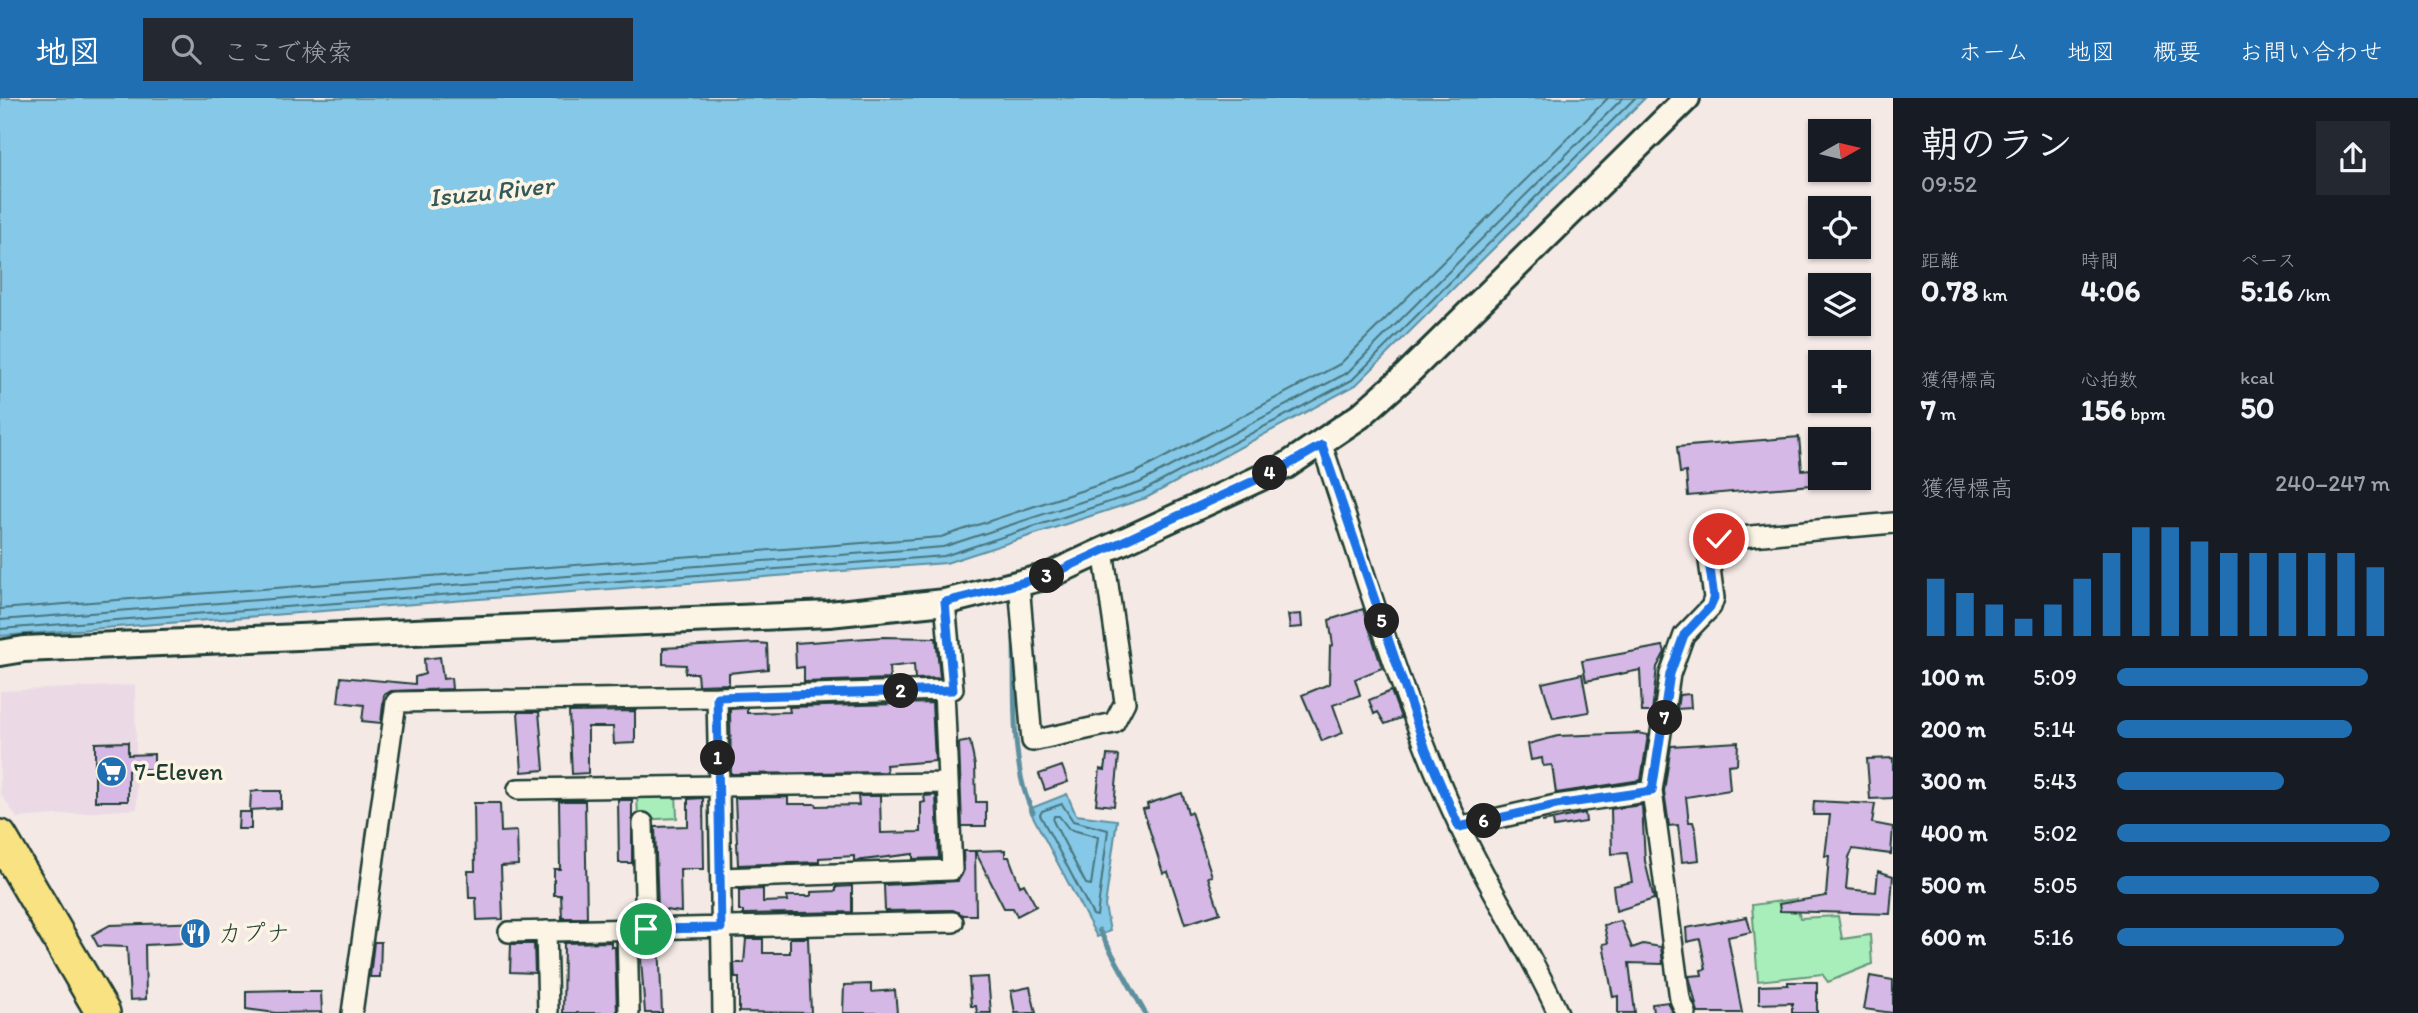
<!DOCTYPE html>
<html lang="ja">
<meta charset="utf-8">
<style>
body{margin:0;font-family:Itim,"Klee One",sans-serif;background:#242831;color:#f1f3f6;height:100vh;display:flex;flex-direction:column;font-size:26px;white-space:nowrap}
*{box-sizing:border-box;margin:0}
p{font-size:23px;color:#9ea1a6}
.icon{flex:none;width:38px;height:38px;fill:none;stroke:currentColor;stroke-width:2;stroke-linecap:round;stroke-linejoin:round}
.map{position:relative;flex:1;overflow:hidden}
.panel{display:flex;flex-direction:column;background:#171b24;width:525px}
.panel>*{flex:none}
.needle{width:46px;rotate:82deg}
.buttons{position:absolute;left:1808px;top:21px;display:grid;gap:14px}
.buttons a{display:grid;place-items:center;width:63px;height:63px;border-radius:0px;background:#171b24;box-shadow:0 2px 5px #0004;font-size:35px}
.pin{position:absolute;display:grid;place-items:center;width:60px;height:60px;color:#fff;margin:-30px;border:4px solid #fff;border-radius:50%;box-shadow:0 2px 7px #0007}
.km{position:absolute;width:35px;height:35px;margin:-18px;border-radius:50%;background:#222;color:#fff;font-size:19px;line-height:35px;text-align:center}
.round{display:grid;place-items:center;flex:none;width:74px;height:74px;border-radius:0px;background:#242831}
.head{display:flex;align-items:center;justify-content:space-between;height:119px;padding:0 28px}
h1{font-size:38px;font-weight:800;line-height:52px}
.metrics{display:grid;grid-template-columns:repeat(3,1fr);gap:10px;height:119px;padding:7px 28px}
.metrics div{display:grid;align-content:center}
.metrics b{font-size:30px;font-weight:800}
.metrics small{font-size:19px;font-weight:400}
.metrics p{font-size:19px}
.chart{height:196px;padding:14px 28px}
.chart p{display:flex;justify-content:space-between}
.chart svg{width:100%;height:126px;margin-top:7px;stroke:#1f6fb2;stroke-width:6}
ul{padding:0 28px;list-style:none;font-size:23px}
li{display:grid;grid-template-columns:112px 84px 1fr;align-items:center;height:52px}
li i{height:18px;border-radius:9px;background:#1f6fb2}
header{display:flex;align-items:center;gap:42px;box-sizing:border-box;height:98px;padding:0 35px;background:#1f6fb2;color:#fff}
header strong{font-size:33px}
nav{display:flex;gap:38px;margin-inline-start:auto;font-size:24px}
.search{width:490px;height:63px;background:#242831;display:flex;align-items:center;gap:18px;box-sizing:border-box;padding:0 24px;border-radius:0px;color:#9ea1a6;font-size:26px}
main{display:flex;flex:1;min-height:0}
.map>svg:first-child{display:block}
</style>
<header>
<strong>地図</strong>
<div class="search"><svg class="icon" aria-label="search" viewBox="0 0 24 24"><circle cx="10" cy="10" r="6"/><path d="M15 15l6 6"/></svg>ここで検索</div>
<nav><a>ホーム</a><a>地図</a><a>概要</a><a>お問い合わせ</a></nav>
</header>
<main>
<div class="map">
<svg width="1893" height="915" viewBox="0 0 1893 915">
<rect width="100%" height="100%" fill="#f4e9e5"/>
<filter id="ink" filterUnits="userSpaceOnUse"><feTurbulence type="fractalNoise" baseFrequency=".0143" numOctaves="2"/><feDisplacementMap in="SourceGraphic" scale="14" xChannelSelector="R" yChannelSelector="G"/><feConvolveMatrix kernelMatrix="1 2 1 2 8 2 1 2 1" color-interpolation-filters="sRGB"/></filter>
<g filter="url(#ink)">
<path fill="#ebdae5" d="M135,587L137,711L17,720L0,695V593Z"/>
<path fill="#a8eebb" stroke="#649678" stroke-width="2" d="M637,694H676L677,720L638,722Z
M1796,801L1800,820L1838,818L1842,841L1870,837L1872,866L1828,884L1822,876L1758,883L1752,807Z"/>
<path fill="#86c8e7" stroke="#5d909f" stroke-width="2" d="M0,0H1645L1356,287L1146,400L946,465L0,538Z
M1067,696L1076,717L1117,722L1105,808L1110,833L1097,839L1029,711Z"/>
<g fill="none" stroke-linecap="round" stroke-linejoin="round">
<path stroke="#48757c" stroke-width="2" d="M0,511L941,439L1135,375L1340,266L1608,0
M0,522L943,449L1139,385L1347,275L1623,0
M0,531L944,458L1143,393L1352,282L1635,0
M1062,706L1073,723L1108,732L1097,818L1093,817L1040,717L1042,713Z
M1054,718H1059L1069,731L1098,739L1091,787L1086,786L1053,723Z"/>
<path stroke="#5d909f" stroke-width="5" d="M1014,540C1015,589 1010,672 1033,714
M1099,832L1145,915"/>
</g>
<path fill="#d5b8e6" stroke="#1f3d34" stroke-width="2" d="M1799,339L1802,372L1810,371L1811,387L1688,398L1686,374L1680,375L1677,349Z
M1363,511L1382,570L1355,581L1360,597L1333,607L1343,635L1322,643L1302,597L1329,586L1330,548L1333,547L1329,522Z
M1301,516L1302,529L1290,530L1288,517Z
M883,539L936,540L940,580L915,581L914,566L889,569L890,581L804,584V569L796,570L795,545Z
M758,545L767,546L768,571L729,575V586L698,587L697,575H685L686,567L663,566V550Z
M1663,548L1665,554L1657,569L1652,614H1642L1640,572L1586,583L1582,563Z
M440,559L443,581L451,580L452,591L391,593L384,597L381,625L362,623L364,607L338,604L341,579L415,586V579L425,576L424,561Z
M1582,576L1589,614L1553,620L1542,585Z
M1391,593L1401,620L1385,626L1378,614L1374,616L1369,602Z
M1690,596L1691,610L1677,611L1679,597Z
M932,605L935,663L886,667L887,674L731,676L730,611L747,610V615L790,614L789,609Z
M635,613V645L614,646L613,629H588V675L572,676L569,614Z
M518,614H539L544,672L522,674Z
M1638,635L1648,637L1641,682L1556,695L1552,667L1543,668L1542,660L1531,662L1528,646L1558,638Z
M970,643L975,668L976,704H986V728H962L959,645Z
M128,644V657L154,656V671L128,672V703H95V645Z
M1738,644L1737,666L1728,667L1730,692L1686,699L1689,724H1693L1696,734L1699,762L1682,764L1678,727L1669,728L1664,693L1671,648Z
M1107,657L1119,658L1114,708L1096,706L1100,671L1105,672Z
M1893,660V700L1870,701L1867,661Z
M1062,668L1068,684L1045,692L1039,676Z
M257,693H281V710L250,712L251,694Z
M1182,695L1188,715L1191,714L1212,778L1208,779L1220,815L1185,826L1168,774L1163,775L1143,711L1148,710L1147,706Z
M936,697L939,760L913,761V756L854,763V758L819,760V764L738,767L735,700L788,699V706H816L817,708L859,707L858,698H880L881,735L921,734V705L925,704L924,698Z
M703,700L704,771H680L681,814L658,811L655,729L688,728V701Z
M618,702H632V765H619Z
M559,703H585L587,820H562L561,797H554V771H560Z
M1814,703L1875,706L1872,725L1893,729L1891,756L1853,751L1849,759L1846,791L1876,794L1878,773L1893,778L1890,816L1780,813L1779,806L1826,798L1829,758H1825L1830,717H1813Z
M474,705H500L501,734L517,733L518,767L501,768L503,821L477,822L476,800H469L468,773H475Z
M1642,707L1645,763L1654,801L1616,813L1613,788L1632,784L1627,755L1612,756L1611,711Z
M239,714H251V731H238Z
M1585,715L1586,724L1554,729L1553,722L1542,724Z
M1005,752V759H1009L1020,788L1024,786L1036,808L1017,818L1013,810H1004L975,753Z
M963,753H975L976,817H963L953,812L885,813L884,787L958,783L964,772Z
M852,788V814L743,816V813H739V792L763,791V804L788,803L787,798H811V794L836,793V789Z
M1747,819L1751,834L1728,839L1742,915H1698L1689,878L1702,877L1701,872L1706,871L1700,841L1687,844L1686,830Z
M1621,823L1632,850L1643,846L1661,849L1663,866L1629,865L1635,915H1618V898L1613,899L1603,846L1608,845L1604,827Z
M206,824L207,844L145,847L146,901L130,902L127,849L98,848L92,837L110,827Z
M790,840H808L811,915L739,914V880H735L734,865H744L746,841H763V855H790Z
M659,843L662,915H645L640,848L642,844Z
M374,844H381L380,879H370Z
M611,844V849H615L617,915H563L564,845Z
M511,846H534L535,875L510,874Z
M1870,878L1893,882V915L1864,911Z
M988,879L991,915H977L976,908H971L969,880Z
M1788,884H1817V915H1792V905L1759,906V888L1788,887Z
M871,886V894L895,892L897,915H843L844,887Z
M1030,889L1036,915H1015L1011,893Z
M289,892V894H321L322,914L276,915L246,911V893Z
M1668,904L1673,915H1653L1652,906Z"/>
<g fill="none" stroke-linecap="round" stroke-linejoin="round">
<defs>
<path id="minor" d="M1322,347C1365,474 1402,606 1459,727C1489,792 1529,850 1558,915
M1019,485L1032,643L1114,625L1125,604L1103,452
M518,691L719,688L717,599L944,592
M643,725L646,831
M1459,729L1556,707L1652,693
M721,780L952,772L944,592L953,591L945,504
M627,832L629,915
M546,833L548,915
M509,834L953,824
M352,915L396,604L717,599
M723,915L719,688L948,685
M1686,915L1680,901L1652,693L1670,576L1684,537L1711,509L1714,500L1707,448L1719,441L1893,425"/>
<path id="tertiary" d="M0,555L24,551L829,516L945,504L1048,478L1286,368L1360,318L1404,279L1687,0"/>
<path id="trunk" d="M0,739L103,915"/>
</defs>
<use href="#minor" stroke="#1f3d34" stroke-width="24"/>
<use href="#tertiary" stroke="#1f3d34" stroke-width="30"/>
<use href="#trunk" stroke="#1f3d34" stroke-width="38"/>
<use href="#minor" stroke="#fcf5e5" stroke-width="19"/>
<use href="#tertiary" stroke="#fcf5e5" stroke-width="24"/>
<use href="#trunk" stroke="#f8e281" stroke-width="33"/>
</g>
</g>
<g fill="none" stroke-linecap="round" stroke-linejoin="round" filter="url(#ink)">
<defs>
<path id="route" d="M646,831L721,830L717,599L953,592L945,504L1048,478L1286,368L1322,347L1426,652L1459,729L1556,707L1652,693L1670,576L1684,537L1710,509L1714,500L1707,448L1719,441"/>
</defs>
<use href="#route" stroke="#fff" stroke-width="14"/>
<use href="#route" stroke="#1a73e8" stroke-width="9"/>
</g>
<defs>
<symbol id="supermarket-disc" viewBox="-11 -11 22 22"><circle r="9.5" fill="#1f6fb2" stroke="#fcf5e5"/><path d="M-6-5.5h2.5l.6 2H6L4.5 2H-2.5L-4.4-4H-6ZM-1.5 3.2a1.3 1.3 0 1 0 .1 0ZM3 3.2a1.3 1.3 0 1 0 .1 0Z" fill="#fff"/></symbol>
<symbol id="restaurant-disc" viewBox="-11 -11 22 22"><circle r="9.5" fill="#1f6fb2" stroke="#fcf5e5"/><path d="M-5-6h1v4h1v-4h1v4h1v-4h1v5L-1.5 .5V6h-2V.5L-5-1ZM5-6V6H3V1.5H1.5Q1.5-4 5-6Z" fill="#fff"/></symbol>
</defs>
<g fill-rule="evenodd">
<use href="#supermarket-disc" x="94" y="656" width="35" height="35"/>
<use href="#restaurant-disc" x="178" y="818" width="35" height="35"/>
</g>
<g text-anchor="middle" stroke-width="7" stroke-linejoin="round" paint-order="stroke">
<g font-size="24" fill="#1f3d34" stroke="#fcf5e5" text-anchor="start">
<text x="134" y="682">7-Eleven</text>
<text x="218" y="843">カプナ</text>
</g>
<g font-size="26" font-style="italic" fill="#345958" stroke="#fcf5e5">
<text transform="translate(491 93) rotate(-6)" y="9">Isuzu River</text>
</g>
</g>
</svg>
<div class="buttons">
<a><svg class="needle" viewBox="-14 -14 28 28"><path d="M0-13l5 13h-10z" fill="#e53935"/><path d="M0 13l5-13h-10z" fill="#9ea1a6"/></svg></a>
<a><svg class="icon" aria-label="locate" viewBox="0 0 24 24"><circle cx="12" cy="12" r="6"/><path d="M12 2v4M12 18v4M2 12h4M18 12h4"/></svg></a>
<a><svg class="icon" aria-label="layers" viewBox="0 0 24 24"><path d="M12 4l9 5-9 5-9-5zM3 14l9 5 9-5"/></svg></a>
<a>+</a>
<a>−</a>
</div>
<div class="pin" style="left:646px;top:831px;background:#1e9e55"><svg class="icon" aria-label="arrive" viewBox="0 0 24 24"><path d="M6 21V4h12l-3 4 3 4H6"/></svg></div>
<div class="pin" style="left:1719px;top:441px;background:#d93025"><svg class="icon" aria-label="check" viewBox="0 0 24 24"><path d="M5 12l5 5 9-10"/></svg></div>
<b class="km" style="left:718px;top:660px">1</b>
<b class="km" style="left:901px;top:593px">2</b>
<b class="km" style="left:1047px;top:478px">3</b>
<b class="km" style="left:1270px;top:375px">4</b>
<b class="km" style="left:1382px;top:523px">5</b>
<b class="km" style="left:1484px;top:723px">6</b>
<b class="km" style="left:1665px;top:620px">7</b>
</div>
<section class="panel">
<div class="head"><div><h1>朝のラン</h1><p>09:52</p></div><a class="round"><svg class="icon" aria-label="share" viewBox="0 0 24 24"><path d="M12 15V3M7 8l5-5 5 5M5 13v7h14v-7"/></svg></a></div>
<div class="metrics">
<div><p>距離</p><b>0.78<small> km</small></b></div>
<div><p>時間</p><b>4:06</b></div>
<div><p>ペース</p><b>5:16<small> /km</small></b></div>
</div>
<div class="metrics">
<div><p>獲得標高</p><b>7<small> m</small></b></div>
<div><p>心拍数</p><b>156<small> bpm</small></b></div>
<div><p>kcal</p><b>50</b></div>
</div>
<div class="chart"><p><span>獲得標高</span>240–247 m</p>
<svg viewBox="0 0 160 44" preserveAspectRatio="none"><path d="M5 44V24M15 44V29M25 44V33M35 44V38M45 44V33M55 44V24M65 44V15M75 44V6M85 44V6M95 44V11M105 44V15M115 44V15M125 44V15M135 44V15M145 44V15M155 44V20"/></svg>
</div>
<ul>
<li><b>100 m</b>5:09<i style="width:92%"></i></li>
<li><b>200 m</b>5:14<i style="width:86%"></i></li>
<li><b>300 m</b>5:43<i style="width:61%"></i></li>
<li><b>400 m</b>5:02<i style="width:100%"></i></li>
<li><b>500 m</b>5:05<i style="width:96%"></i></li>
<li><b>600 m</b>5:16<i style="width:83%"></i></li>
</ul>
</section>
</main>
